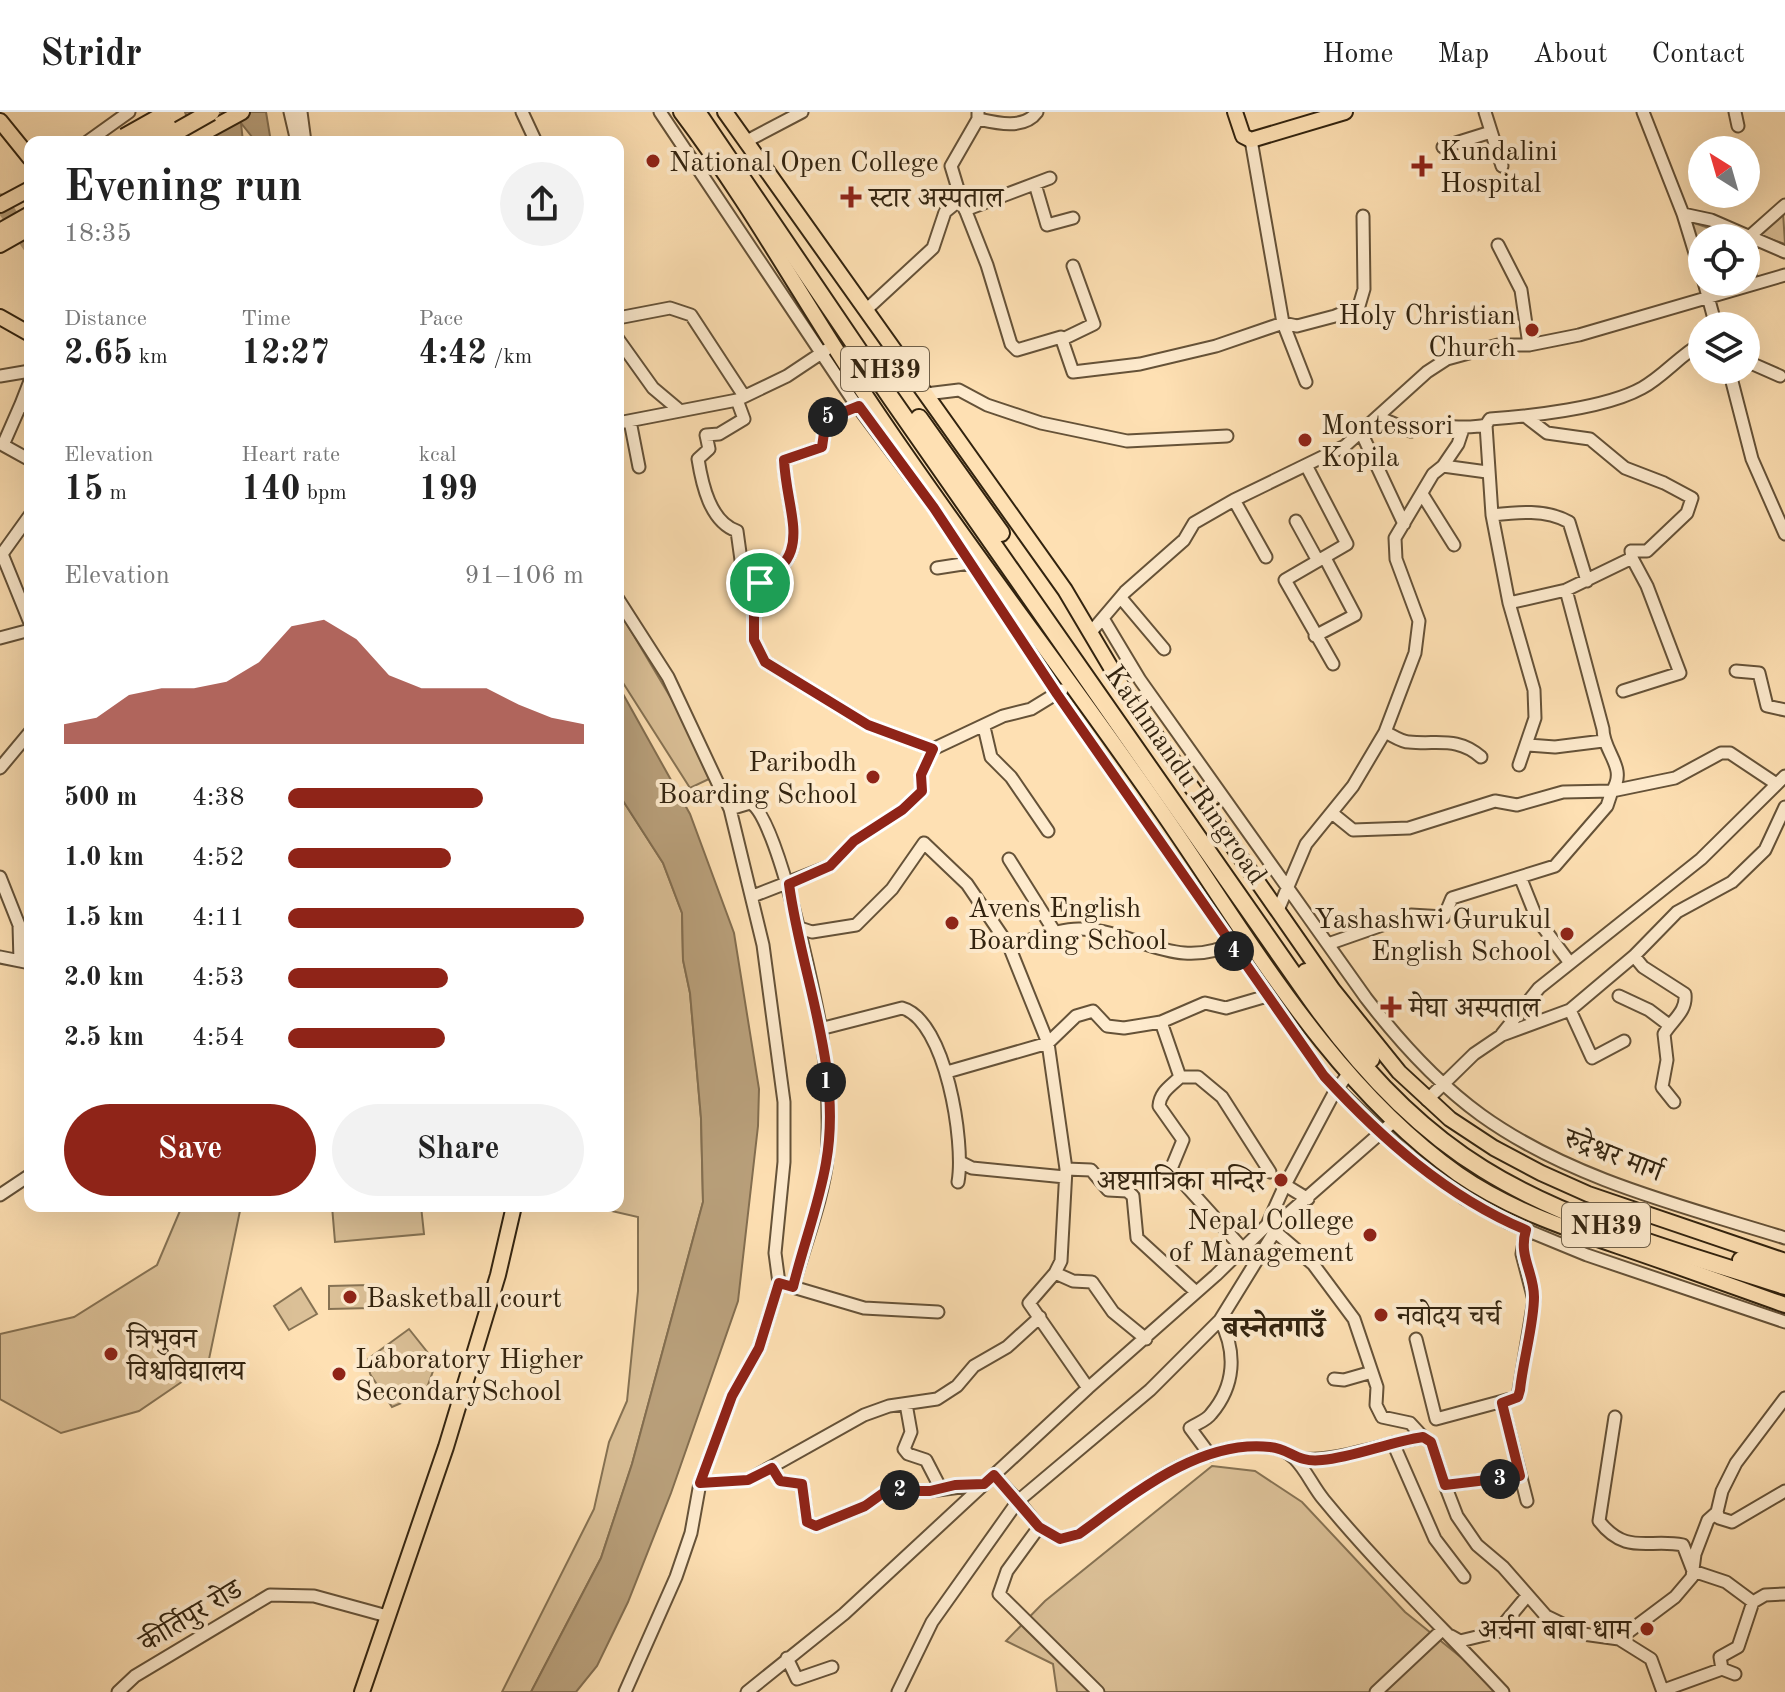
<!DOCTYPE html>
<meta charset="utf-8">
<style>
body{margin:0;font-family:"Old Standard TT","Noto Serif Devanagari",serif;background:#f2f2f2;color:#222;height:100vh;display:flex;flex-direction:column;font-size:30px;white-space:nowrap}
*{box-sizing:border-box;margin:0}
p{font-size:26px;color:#767676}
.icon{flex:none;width:44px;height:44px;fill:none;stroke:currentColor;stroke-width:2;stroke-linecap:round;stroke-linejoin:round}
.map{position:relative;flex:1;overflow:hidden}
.drawer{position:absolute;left:24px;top:24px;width:600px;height:1076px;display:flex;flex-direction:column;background:#fff;border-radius:16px;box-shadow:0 8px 32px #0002}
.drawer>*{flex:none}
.needle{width:52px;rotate:323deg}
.tools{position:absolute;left:1688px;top:24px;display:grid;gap:16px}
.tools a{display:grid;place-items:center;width:72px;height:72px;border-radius:50%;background:#fff;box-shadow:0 8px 32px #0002;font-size:40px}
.pin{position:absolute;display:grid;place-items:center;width:68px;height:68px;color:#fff;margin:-34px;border:4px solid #fff;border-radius:50%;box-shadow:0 2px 8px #0007}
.km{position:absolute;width:40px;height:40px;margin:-20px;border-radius:50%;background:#222;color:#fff;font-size:22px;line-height:40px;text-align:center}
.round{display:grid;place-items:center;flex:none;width:84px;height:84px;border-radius:42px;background:#f2f2f2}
.headline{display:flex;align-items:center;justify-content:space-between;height:136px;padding:0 40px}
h1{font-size:44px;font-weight:700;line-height:60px}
.figures{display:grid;grid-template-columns:repeat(3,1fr);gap:12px;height:136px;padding:8px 40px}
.figures div{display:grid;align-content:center}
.figures b{font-size:34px;font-weight:700}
.figures small{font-size:22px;font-weight:400}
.figures p{font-size:22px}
.chart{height:224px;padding:16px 40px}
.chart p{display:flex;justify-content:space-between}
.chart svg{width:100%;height:144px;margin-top:8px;fill:#8f2418;opacity:.7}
.cta{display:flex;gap:16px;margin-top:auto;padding:16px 40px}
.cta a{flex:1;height:92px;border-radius:48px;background:#8f2418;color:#fff;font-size:32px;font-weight:700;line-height:92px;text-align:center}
.cta a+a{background:#f2f2f2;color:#222}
ul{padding:0 40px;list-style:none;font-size:26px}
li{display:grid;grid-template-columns:128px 96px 1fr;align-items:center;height:60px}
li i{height:20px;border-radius:10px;background:#8f2418}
header{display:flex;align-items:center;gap:48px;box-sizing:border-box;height:112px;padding:0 40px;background:#fff;border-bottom:2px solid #e0e0e0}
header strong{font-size:38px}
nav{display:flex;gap:44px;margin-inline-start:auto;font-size:28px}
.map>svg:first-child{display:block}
</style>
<header>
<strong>Stridr</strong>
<nav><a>Home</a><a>Map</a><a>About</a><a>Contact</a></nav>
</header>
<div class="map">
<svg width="1785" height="1580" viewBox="0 0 1785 1580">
<rect width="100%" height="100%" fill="#fee0b3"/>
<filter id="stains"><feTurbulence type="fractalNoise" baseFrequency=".0025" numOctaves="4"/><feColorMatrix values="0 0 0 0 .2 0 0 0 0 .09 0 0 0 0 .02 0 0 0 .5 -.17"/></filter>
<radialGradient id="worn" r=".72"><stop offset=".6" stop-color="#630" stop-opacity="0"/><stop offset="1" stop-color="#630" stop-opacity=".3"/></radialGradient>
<path fill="#dbc097" stroke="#867253" stroke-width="2" d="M1783,100L1785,132L1757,122Z
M1691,110L1739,126H1702V150Z
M618,497L678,598L709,667L690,676L618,563Z
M618,681L663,751L682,801L683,848L690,881L701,1006L703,1090L632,1352L601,1446L531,1580H502L594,1397L609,1330L627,1289L638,1179V1105L603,1097L618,1094L622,1027L618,1026Z
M182,1094H241L208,1252L139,1299L61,1321L0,1287V1222L74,1205L157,1153Z
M332,1094H421L424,1122L335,1130Z
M369,1173L372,1196L329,1197V1174Z
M301,1176L317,1202L289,1218L274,1194Z
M409,1217L436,1251L425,1281L392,1295L370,1262L368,1247Z
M1212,1354L1255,1359L1302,1390L1405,1500L1504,1580H1057L1053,1552L1006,1529L1045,1489Z"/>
<path fill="#b9a07b" stroke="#836e50" stroke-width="2" d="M185,0H266L271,30H256L241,11L243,30H195Z
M618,573L690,702L734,821L759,977L758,1014L738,1189L671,1381L628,1490L597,1554L576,1580H531L601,1446L632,1352L703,1090L701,1006L690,881L683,848L682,801L663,751L618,681Z"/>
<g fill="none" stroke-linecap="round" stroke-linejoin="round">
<path stroke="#b9a07b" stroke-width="16" d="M0,89L30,133"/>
<defs>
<path id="minor" d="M290,0L297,30
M301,0L305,30
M522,0L536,30
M660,0L852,287L934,396L1057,582L1324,964L1404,1041L1465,1087L1507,1110L1587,1143L1785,1210
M1485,0L1502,54
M1643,0L1683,102L1711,108L1785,140
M1735,0L1738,14
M978,7C996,11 1024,18 1037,0
M1251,28L1283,211L1306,270
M87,30L129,0
M745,30L802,0
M1443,35L1491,20
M1035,72L1047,113L1073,106
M961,87L951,54L978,7V0
M965,98L1050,66
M1683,102L1702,164
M1498,133L1521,178L1529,233
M1704,170L1716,214
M1750,173V124L1785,93
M867,197L933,136L945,100L961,87L987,153L1011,232L1017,238L1061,225L1073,260L1140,252L1216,234L1283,211L1297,214L1335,204L1359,194L1364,177L1363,104
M618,206L670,196L691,203L744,284
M618,227L653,276L678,297
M1063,227L1094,212L1073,154
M1746,249L1780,264
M1729,258L1752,347L1785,422
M0,264L30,259
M926,282L959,278L987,293L1041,311L1127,329L1227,324
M737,288L744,307L719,322L706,323L709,337L698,347C702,372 710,410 737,419L745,477L754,502V528L765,550L868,613L933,637
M21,292L30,269
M30,296L21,292L3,333L30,348
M1378,305L1411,319C1435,309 1461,319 1486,313
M630,309L639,355
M618,311L737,288L787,264L826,238
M1361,320L1404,412
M1443,354L1487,360
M1307,355L1347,432L1285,468L1333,552
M1422,382L1454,433
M1234,388L1266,445
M30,403L2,442L30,511
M1492,403C1517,400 1546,397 1569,410L1587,469
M1296,409L1318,449
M937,456L969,451
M745,477C819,449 787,408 784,348L822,335L826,307L859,294
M1566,478L1603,617C1603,640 1628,656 1612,679L1675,666L1721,641H1730L1775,671
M1121,486L1164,537
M618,487L668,565L730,697L763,833L784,990V1050L775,1141L779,1171L759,1236L732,1284L700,1371L691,1421L676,1465L625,1580
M1509,491L1566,478L1632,446L1631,439H1647L1687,401L1692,386L1664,371L1625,356L1590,327L1547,321L1525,304
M1104,508L1140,568L1366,886C1399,929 1437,971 1481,1003C1570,1067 1682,1094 1785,1126
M1091,520L1125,480L1184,428L1194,411L1234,388L1345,334L1427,260L1447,247L1498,233H1529L1579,223L1785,163
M1315,524L1355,503L1325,446
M0,526L30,518
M1736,559L1759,561L1767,594L1785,598
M1623,579L1680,561L1647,474L1632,446
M984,615L991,645L1011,665L1048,719
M1385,620C1392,623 1401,630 1409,630C1437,633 1457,624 1481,645
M1528,633L1555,635L1603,629
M1519,653L1535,606L1534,578L1509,491L1492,403L1486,313L1490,307C1531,304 1606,296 1642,276C1664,264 1680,243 1702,231
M0,656L30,620
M730,697L750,691C777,702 815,884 821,919C827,961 830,1004 827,1046C824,1084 803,1137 793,1175
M1009,747L1056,822
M0,765L19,813L20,849
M1521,767L1537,807L1570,851
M753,784L830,754L854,729L902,698L922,679L921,663L933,637L1003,604L1031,597L1062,578
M1278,798L1306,732L1353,674L1385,620L1415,541L1419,509L1396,447L1395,426L1433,362L1443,354L1458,332L1463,317
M797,815L812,820L856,813L892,777L924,731L967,772L1009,834L1048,931L1066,1057L1061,1149L1055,1161L1029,1191L1088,1276
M1328,832L1411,803L1444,805L1452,786L1555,754L1607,694L1612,679L1563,680L1517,693L1495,689L1409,716L1353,718L1332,701
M1009,834C1031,829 1059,816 1081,817C1139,819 1175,861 1236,830
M1634,844L1643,855L1685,882C1687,900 1672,908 1664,922L1667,948L1662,975L1674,990
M0,845L30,851
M1619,884L1649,898L1669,913
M1570,898L1592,946L1624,929
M1161,910L1180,965C1170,975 1160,980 1159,994L1183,1028L1171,1057L1242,1136
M820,917L902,896C946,908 965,1031 958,1070
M1502,922L1539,876L1701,747L1785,664
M947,960L1048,931L1076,904L1093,899L1107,914L1124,916L1161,910L1205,891L1226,896L1267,884
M1180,965H1198L1222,985L1270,1060
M1427,988L1474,942L1502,923L1570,898L1634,844L1677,800L1732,770L1765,738L1785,695
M962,1051L972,1056L1065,1065
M1066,1057L1091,1058L1108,1078L1127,1079L1133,1084L1137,1126L1196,1180
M0,1083L30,1063
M1308,1087L1285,1073L1333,983L1348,962
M1271,1116L1313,1152L1354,1207L1377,1275L1376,1293L1382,1305L1410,1311L1423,1325
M1272,1116L1393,1010
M1275,1119L1220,1208L1150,1278L1018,1389L1039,1415L1060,1427L1079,1422C1133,1383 1198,1327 1270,1335C1300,1338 1307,1368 1324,1388C1380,1456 1443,1516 1503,1580
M1055,1161L1073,1169L1092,1170L1113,1200L1146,1227
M786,1173L864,1196L938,1200
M1416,1227L1436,1307L1518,1285L1534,1188L1522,1142L1526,1118
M1334,1267L1344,1268L1372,1260
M1502,1291L1527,1389
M906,1292L911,1320L904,1337L908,1342L926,1348L941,1377
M1615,1305L1599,1409C1626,1444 1649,1426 1683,1433L1693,1459L1726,1470L1753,1490
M1393,1331L1435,1427L1464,1465
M1210,1343L1190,1316C1197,1311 1206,1309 1211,1302C1235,1274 1237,1240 1220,1208
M1297,1347C1340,1350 1381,1332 1423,1325L1431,1330L1445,1373
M772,1356L780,1369L802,1372L807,1410L816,1414L865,1394L886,1379H930L984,1372
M1520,1364L1445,1373L1457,1404L1477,1433L1503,1455L1546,1504L1583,1522L1619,1527L1675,1485L1692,1465L1695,1442L1708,1408L1717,1400L1722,1379L1736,1351L1785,1286
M700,1371L748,1368L864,1303L889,1294L937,1287L957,1274L974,1254L1007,1235L1040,1205
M1717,1400L1719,1406L1732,1410L1785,1379
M1039,1415L1007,1459L999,1482L1098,1580
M1451,1524L1460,1529L1497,1520L1527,1484
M1619,1527L1651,1547L1663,1580
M787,1546L797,1567L832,1555
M1722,1557L1720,1545L1738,1535L1753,1490L1765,1483L1785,1482
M1664,1578L1722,1557L1735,1562
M118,1580L135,1564L270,1483L314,1484L387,1504
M747,1580L844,1502L1088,1276L1216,1163L1267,1113L1285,1073
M898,1580L932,1510L1018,1389L994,1363
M1376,1580L1441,1519"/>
<path id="major" d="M681,0C752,94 808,198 874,296C966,433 1068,564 1162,700C1250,827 1330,971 1458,1062C1507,1096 1562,1115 1618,1134C1674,1153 1729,1173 1785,1193
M725,0L1065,478L1126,581L1333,878L1399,960L1450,1007L1494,1036L1541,1061L1588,1082L1785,1149
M1235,0L1243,24L1251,28L1345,0
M0,9L30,46
M187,30L242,0
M0,93L30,77
M0,133L30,116
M0,205L30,222
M362,1580L446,1335L498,1163L514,1094"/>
<path id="highway" d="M697,0L891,286L1310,886C1357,952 1413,1014 1483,1057C1571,1112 1686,1142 1785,1174
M0,120L30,103
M919,306L1001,421
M1306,860L1371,947
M1741,1148L1785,1162"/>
</defs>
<use href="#minor" stroke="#655238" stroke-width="15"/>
<use href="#major" stroke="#32230f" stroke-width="18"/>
<use href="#highway" stroke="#32230f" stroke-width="20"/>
<use href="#minor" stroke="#feebce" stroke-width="11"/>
<use href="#major" stroke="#fee0b3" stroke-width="14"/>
<use href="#highway" stroke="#fee0b3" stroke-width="16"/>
<defs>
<path id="major-bridge" d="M124,24L167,0"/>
<path id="highway-bridge" d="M137,30L167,13
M158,30L211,0"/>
</defs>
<use href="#major-bridge" stroke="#32230f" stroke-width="18" stroke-linecap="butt"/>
<use href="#highway-bridge" stroke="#32230f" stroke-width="20" stroke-linecap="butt"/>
<use href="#major-bridge" stroke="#fee0b3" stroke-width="14"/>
<use href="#highway-bridge" stroke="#fee0b3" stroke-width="16"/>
</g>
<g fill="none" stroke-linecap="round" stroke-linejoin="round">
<defs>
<path id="route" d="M859,294L934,396L1057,582L1324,964C1381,1026 1447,1085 1526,1118C1518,1144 1534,1160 1534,1185C1534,1211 1523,1249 1520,1278L1518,1285L1502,1291L1520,1364L1445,1373L1431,1330L1423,1325C1389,1330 1355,1345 1322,1348C1296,1351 1291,1337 1270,1335C1199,1327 1133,1383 1079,1422L1060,1427L1039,1415L994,1363L984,1372L955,1373L930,1379H886L865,1394L816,1414L807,1410L802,1372L780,1369L772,1356L748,1368L700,1371L732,1284L759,1236L779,1171L793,1175C803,1134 819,1092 826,1051C843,957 801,863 789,772L830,754L854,729L902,698L922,679L921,663L933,637L868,613L765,550L754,528V502L745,477C819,448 787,408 784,348L822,335L826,307Z"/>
</defs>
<use href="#route" stroke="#fff" stroke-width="16"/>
<use href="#route" stroke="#8f2418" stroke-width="10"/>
</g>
<g fill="#8f2418" stroke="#feebce" stroke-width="3">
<circle cx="653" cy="49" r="8"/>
<path d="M1418 42h8v8h8v8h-8v8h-8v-8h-8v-8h8z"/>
<path d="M847 73h8v8h8v8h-8v8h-8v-8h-8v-8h8z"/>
<circle cx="1532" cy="218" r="8"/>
<circle cx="1305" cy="328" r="8"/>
<circle cx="873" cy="665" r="8"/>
<circle cx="952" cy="811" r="8"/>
<circle cx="1567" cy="822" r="8"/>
<path d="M1387 883h8v8h8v8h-8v8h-8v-8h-8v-8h8z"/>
<circle cx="1281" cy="1068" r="8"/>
<circle cx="1370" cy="1123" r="8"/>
<circle cx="350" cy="1185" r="8"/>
<circle cx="1381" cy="1203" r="8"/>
<circle cx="111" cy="1242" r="8"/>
<circle cx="339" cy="1262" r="8"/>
<circle cx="1647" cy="1517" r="8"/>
</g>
<g text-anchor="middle" stroke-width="8" stroke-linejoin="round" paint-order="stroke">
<g fill="#feebce" stroke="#6f5f48" stroke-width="2">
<rect x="841" y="235" width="88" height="44" rx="6"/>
<rect x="1562" y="1091" width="88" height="44" rx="6"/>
</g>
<g font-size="26" font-weight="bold" fill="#32230f">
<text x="885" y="266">NH39</text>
<text x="1606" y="1122">NH39</text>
</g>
<g font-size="28" fill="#32230f" stroke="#feebce" text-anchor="start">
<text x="1440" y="48">Kundalini<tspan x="1440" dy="32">Hospital</tspan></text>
<text x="669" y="59">National Open College</text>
<text x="869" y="95">स्टार अस्पताल</text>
<text x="1516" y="212" text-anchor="end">Holy Christian<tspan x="1516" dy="32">Church</tspan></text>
<text x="1321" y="322">Montessori<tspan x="1321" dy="32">Kopila</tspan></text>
<text x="857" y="659" text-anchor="end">Paribodh<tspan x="857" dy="32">Boarding School</tspan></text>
<text x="968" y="805">Avens English<tspan x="968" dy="32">Boarding School</tspan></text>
<text x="1551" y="816" text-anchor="end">Yashashwi Gurukul<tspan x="1551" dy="32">English School</tspan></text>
<text x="1409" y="905">मेघा अस्पताल</text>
<text x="1265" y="1078" text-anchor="end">अष्टमात्रिका मन्दिर</text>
<text x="1354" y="1117" text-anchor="end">Nepal College<tspan x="1354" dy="32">of Management</tspan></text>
<text x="366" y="1195">Basketball court</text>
<text x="1397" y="1213">नवोदय चर्च</text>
<text x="127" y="1236">त्रिभुवन<tspan x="127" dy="32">विश्वविद्यालय</tspan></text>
<text x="355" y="1256">Laboratory Higher<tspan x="355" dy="32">SecondarySchool</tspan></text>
<text x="1631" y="1527" text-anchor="end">अर्चना बाबा धाम</text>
</g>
<g font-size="28" fill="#32230f" stroke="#feebce">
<text transform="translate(1187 662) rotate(55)" y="10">Kathmandu Ringroad</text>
<text transform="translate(1614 1042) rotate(21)" y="10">रुद्रेश्वर मार्ग</text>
<text transform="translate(190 1503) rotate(-31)" y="10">कीर्तिपुर रोड</text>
</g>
<g font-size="30" font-weight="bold" fill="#32230f" stroke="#feebce">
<text x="1274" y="1225">बस्नेतगाउँ</text>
</g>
</g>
<rect width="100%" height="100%" filter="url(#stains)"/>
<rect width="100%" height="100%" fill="url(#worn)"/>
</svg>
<div class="tools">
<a><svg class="needle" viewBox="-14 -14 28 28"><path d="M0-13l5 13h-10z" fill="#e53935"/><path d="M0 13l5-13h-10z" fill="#767676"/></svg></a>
<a><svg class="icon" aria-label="locate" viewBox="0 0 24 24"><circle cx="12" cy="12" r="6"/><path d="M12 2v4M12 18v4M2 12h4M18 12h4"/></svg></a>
<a><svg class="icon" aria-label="layers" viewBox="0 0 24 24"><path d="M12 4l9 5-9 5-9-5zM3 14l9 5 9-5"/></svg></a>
</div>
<div class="pin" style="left:760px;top:471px;background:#1e9e55"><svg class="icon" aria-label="arrive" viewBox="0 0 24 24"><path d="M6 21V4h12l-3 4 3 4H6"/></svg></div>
<b class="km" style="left:826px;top:970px">1</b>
<b class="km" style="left:900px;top:1378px">2</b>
<b class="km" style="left:1500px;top:1367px">3</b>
<b class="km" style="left:1234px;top:839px">4</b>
<b class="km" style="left:828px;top:305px">5</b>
<section class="drawer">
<div class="headline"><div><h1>Evening run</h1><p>18:35</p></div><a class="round"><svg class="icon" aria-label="share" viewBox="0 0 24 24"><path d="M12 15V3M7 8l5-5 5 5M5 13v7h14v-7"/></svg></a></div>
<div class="figures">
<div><p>Distance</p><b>2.65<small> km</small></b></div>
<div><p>Time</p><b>12:27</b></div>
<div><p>Pace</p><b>4:42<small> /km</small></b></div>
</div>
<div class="figures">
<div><p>Elevation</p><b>15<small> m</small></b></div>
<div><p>Heart rate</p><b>140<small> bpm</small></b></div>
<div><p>kcal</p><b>199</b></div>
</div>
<div class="chart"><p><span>Elevation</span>91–106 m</p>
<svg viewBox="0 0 160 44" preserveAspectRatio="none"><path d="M0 44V38L10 36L20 29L30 27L40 27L50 25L60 19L70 8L80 6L90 12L100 23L110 27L120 27L130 27L140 32L150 36L160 38V44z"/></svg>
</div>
<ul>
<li><b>500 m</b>4:38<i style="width:66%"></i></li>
<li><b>1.0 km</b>4:52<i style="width:55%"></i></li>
<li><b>1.5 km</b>4:11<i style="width:100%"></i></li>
<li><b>2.0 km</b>4:53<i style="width:54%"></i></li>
<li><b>2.5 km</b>4:54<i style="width:53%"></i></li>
</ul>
<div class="cta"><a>Save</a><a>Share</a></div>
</section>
</div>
